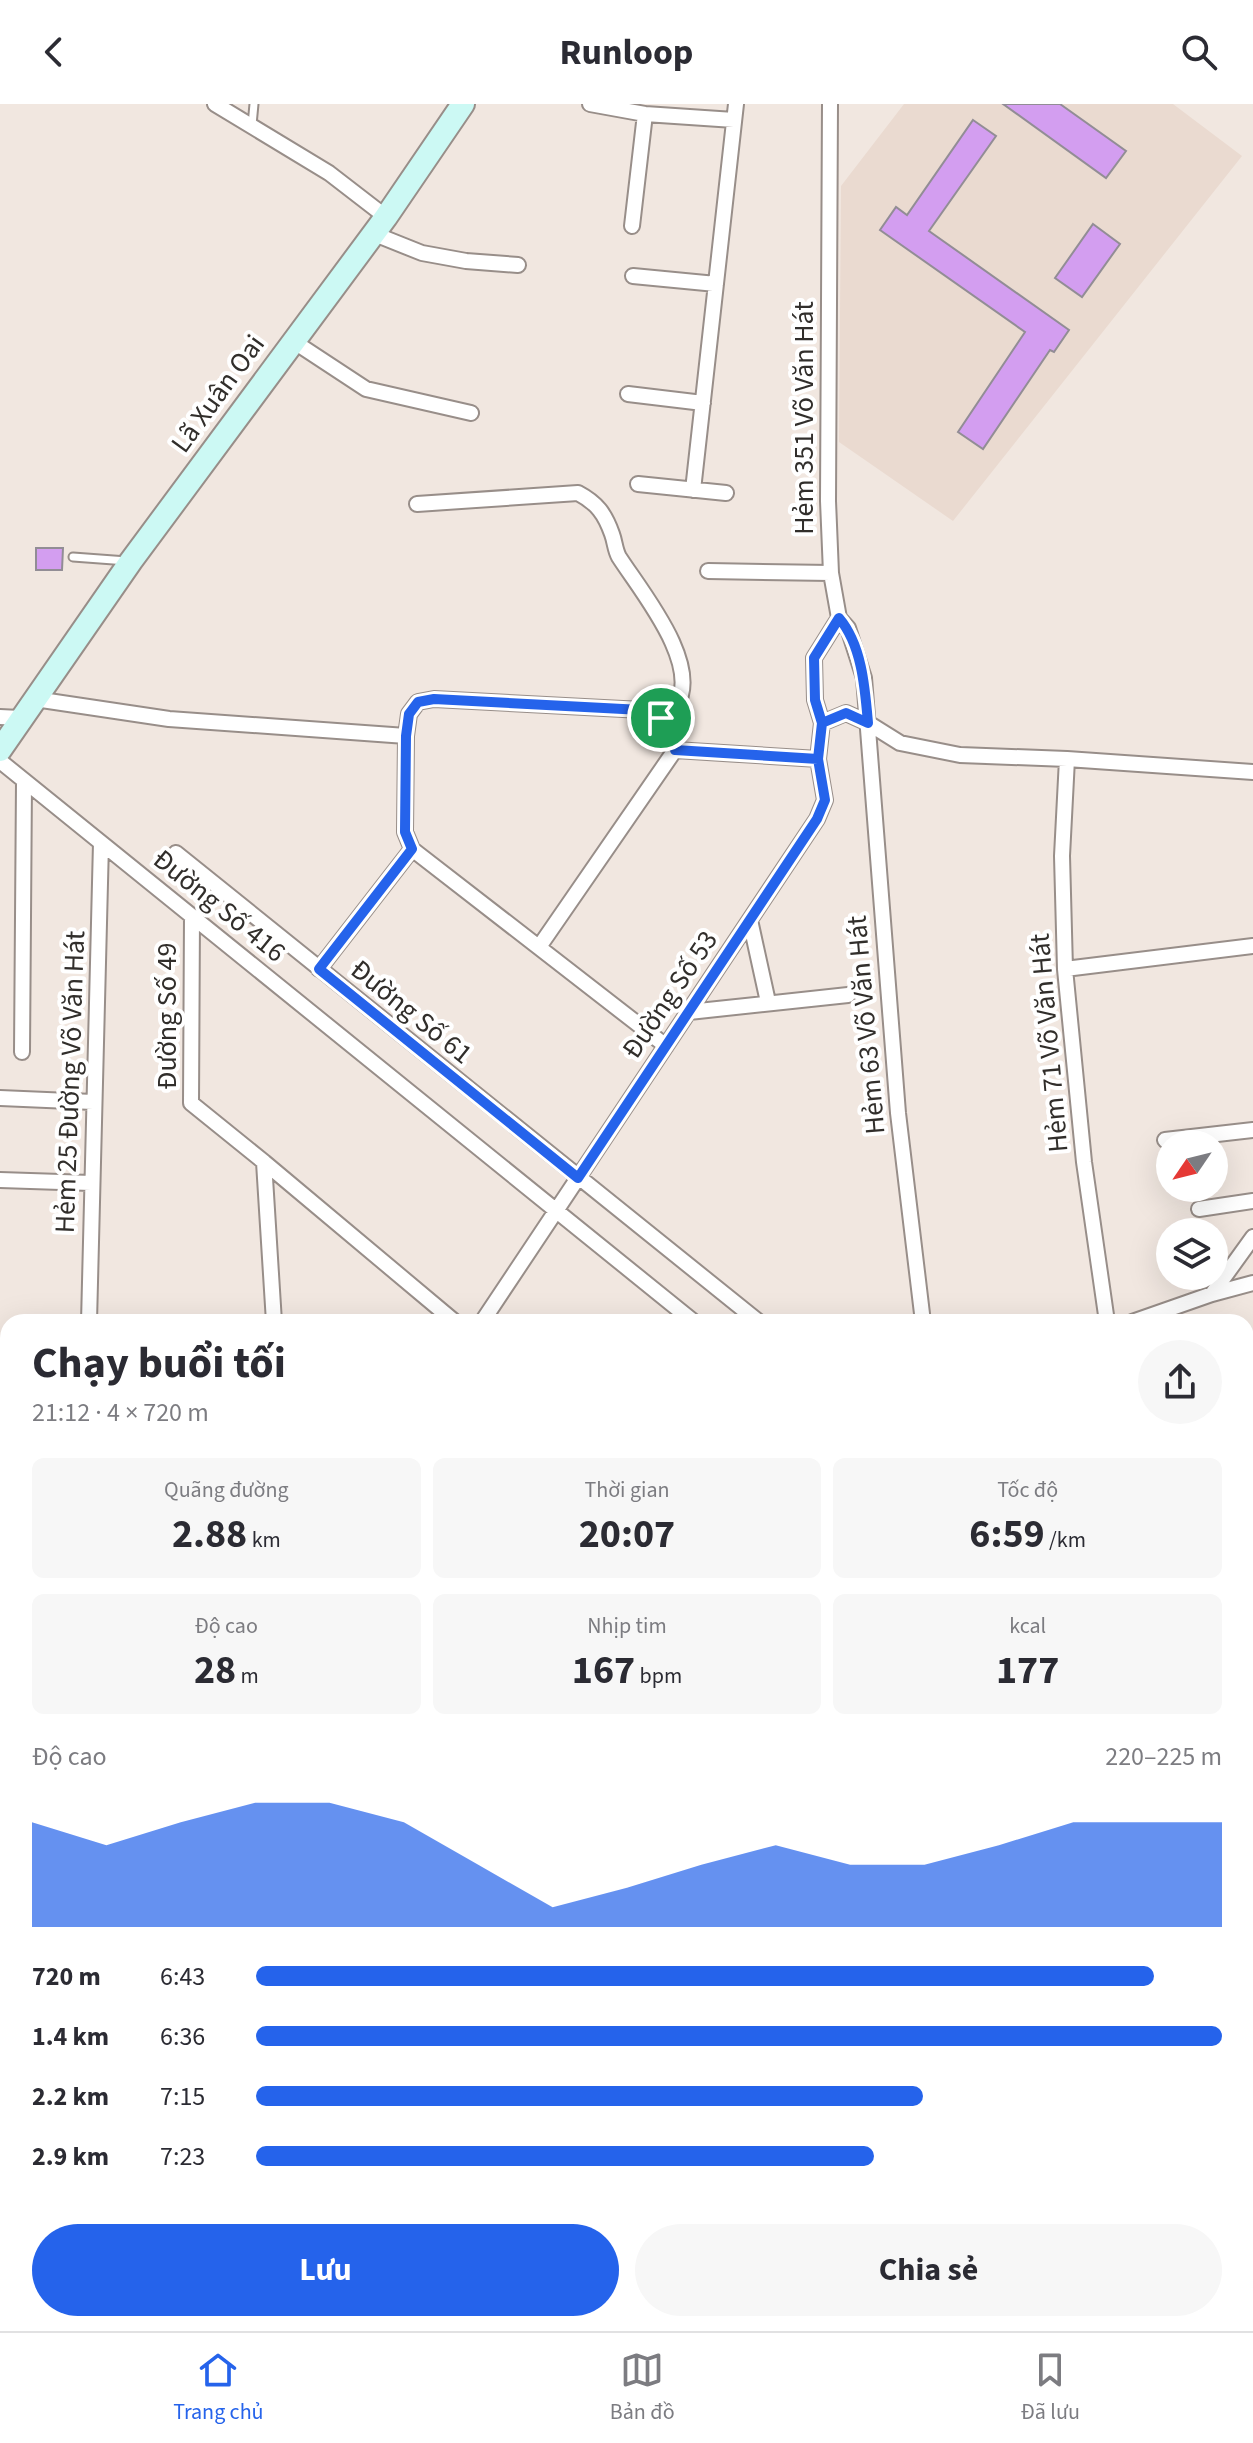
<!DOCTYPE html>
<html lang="vi">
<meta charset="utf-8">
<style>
body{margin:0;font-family:"Source Sans 3",sans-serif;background:#f7f7f7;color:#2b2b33;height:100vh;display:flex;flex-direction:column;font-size:30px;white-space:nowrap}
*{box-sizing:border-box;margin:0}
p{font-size:26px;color:#7c7c81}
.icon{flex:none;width:44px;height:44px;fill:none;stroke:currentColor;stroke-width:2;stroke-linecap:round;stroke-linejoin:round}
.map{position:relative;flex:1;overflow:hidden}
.drawer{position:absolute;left:0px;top:1210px;width:1254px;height:1018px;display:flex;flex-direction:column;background:#fff;border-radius:24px 24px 0 0;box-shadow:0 8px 32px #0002}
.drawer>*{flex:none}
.needle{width:52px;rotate:235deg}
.controls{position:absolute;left:1156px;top:1026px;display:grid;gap:16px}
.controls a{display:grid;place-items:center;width:72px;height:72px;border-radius:50%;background:#fff;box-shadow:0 8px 32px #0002;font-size:40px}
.pin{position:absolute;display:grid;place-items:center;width:68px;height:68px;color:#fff;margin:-34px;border:4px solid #fff;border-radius:50%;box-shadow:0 2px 8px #0007}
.round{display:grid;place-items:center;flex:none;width:84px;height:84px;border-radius:42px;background:#f7f7f7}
.headline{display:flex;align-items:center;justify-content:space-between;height:136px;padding:0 32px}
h1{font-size:44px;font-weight:700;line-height:60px}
.stats{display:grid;grid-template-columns:repeat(3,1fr);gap:12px;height:136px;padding:8px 32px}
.stats div{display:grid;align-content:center;border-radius:12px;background:#f7f7f7;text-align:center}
.stats b{font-size:40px;font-weight:700}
.stats small{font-size:22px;font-weight:400}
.stats p{font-size:22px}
.chart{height:224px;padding:16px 32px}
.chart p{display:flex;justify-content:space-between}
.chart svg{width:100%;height:144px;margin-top:8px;fill:#2563eb;opacity:.7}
.button{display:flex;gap:16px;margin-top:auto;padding:16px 32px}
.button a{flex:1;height:92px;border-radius:48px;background:#2563eb;color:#fff;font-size:32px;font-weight:700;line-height:92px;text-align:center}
.button a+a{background:#f7f7f7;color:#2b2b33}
ul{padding:0 32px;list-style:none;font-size:26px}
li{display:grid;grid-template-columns:128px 96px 1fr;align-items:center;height:60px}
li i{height:20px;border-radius:10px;background:#2563eb}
header{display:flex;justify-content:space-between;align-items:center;height:104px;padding:0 32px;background:#fff;font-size:36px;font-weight:700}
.menu{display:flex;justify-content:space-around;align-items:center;height:112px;border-top:2px solid #e1e1e2;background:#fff;font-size:22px;color:#7c7c81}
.menu a{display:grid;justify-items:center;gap:4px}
.menu .current{color:#2563eb}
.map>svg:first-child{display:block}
</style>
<header><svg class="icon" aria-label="back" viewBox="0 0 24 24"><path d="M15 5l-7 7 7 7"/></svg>Runloop<svg class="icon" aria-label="search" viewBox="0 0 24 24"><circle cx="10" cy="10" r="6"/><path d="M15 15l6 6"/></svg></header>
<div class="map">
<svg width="1253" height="2227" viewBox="0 0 1253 2227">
<rect width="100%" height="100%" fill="#f1e7e0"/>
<path fill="#eadad0" d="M904,0H1173L1242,52L953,417L839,338L841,82Z
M928,2220H1094L1096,2227H920Z"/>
<path fill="#7fd5fd" d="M1253,1986V2118L1246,2125V1987Z
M801,2220H928L920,2227H794Z
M1094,2220H1224L1225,2227H1096Z"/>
<path fill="#d39ef0" stroke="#928d95" stroke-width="2" d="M1003,0H1060L1126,47L1106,74Z
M973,16L996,32L929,127L1069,226L1054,248L1050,246L983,345L958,328L1025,228L880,126L896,103L907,111Z
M1093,120L1120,140L1082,193L1055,174Z
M36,444H63L62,466H36Z"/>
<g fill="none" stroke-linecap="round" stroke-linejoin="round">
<defs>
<path id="service" d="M252,21L254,0
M73,453L127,457
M0,1479L8,1478
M0,1765L8,1763"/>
<path id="minor" d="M215,0L329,69L386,113
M590,0L645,10L734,16
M632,122L645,10
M372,129L422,149L466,157L518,161
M633,172L716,180
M293,237L366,285L471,309
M628,290L703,299
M638,380L726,389
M693,386L736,0
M417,400L578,389C597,399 605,410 612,430C615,438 615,446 619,453C640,486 703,561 676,602C673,606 665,610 661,614
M708,467L831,469
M839,514L848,524L864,574L898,1009L923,1218
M35,595L169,615L406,632
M0,613L20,614
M822,619L815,596L814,554L839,514L831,469L828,397L830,0
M675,646L818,655
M1067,655L1062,752L1065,865L1084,1058L1107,1218
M0,657L694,1218
M176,749L759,1218
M192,812L191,999L264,1058L274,1218
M750,816L768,898
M539,843L675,646C669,622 665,615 642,606L434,595L418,598L409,610L406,632L405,728L412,745L666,942
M319,865L412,745
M1065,865L1253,842
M689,908L848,891
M22,948L24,678
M0,994L93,998
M1165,1036L1253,1026
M264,1058L455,1218
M0,1076L91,1079
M1199,1105L1253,1097
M1212,1190L1253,1133
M89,1218L101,739
M482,1218L817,715L825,696L818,655L822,619L846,609L868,619L900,639L960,651L1067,655L1253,668
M1132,1218L1212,1190L1253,1179
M1246,1345L1253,1342
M0,1390L8,1389
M1246,1507L1253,1532
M0,1944L8,1922
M0,2184L8,2186
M285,2220L287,2227"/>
<path id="secondary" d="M0,646L131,457L386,113L463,0"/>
</defs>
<use href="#service" stroke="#988e89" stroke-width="11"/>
<use href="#minor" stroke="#988e89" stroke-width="18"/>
<use href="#secondary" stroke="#988e89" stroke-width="26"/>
<use href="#service" stroke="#fff" stroke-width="7"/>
<use href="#minor" stroke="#fff" stroke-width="14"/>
<use href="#secondary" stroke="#ccf9f4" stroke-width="22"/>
</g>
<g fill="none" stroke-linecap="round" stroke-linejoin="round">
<defs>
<path id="route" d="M661,614L642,606L434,595L418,598L409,610L406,632L405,728L412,745L319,865L578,1074L817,715L825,696L818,655L822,619L815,596L814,554L839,514C862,541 865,584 868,619L846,609L822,619L818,655L675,646L671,630L661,614"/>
</defs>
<use href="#route" stroke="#fff" stroke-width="16"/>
<use href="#route" stroke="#2563eb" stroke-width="10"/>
</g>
<g text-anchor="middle" stroke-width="8" stroke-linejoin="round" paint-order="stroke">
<g font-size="28" fill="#312e2b" stroke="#fff">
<text transform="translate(217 289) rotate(-54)" y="10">Lã Xuân Oai</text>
<text transform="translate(803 314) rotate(-90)" y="10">Hẻm 351 Võ Văn Hát</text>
<text transform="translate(220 801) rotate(39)" y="10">Đường Số 416</text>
<text transform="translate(669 890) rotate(-56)" y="10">Đường Số 53</text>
<text transform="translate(412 907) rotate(39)" y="10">Đường Số 61</text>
<text transform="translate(166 912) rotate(-90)" y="10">Đường Số 49</text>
<text transform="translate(865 921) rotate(-95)" y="10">Hẻm 63 Võ Văn Hát</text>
<text transform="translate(1048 939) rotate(-95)" y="10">Hẻm 71 Võ Văn Hát</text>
<text transform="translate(69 978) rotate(-88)" y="10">Hẻm 25 Đường Võ Văn Hát</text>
</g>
</g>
</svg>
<div class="controls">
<a><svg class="needle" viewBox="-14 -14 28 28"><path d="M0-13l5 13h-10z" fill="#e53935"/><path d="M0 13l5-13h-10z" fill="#7c7c81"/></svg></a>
<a><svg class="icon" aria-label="layers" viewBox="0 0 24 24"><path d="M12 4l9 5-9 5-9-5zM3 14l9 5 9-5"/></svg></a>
</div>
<div class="pin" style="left:661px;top:614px;background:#1e9e55"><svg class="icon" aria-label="arrive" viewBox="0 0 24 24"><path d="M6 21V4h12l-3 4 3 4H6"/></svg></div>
<section class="drawer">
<div class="headline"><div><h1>Chạy buổi tối</h1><p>21:12 · 4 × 720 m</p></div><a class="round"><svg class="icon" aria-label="share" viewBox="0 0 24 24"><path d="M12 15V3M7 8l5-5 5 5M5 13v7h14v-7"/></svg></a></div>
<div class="stats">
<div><p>Quãng đường</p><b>2.88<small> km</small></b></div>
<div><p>Thời gian</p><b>20:07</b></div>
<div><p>Tốc độ</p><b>6:59<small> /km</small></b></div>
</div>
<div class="stats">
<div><p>Độ cao</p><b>28<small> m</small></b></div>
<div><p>Nhịp tim</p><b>167<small> bpm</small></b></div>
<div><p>kcal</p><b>177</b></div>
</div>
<div class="chart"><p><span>Độ cao</span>220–225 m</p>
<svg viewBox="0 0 160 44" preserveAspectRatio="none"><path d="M0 44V12L10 19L20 12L30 6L40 6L50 12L60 25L70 38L80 32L90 25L100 19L110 25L120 25L130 19L140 12L150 12L160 12V44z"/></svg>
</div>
<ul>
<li><b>720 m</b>6:43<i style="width:93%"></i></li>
<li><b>1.4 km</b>6:36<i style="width:100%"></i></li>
<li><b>2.2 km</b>7:15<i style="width:69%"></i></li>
<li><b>2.9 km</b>7:23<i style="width:64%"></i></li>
</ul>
<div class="button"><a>Lưu</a><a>Chia sẻ</a></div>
</section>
</div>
<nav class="menu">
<a class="current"><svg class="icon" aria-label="home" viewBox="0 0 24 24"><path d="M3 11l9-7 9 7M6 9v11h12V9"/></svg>Trang chủ</a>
<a><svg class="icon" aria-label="map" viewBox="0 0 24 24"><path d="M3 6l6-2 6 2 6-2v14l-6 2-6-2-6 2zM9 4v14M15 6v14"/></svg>Bản đồ</a>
<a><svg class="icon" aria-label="saved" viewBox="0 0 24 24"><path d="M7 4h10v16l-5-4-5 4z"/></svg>Đã lưu</a>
</nav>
